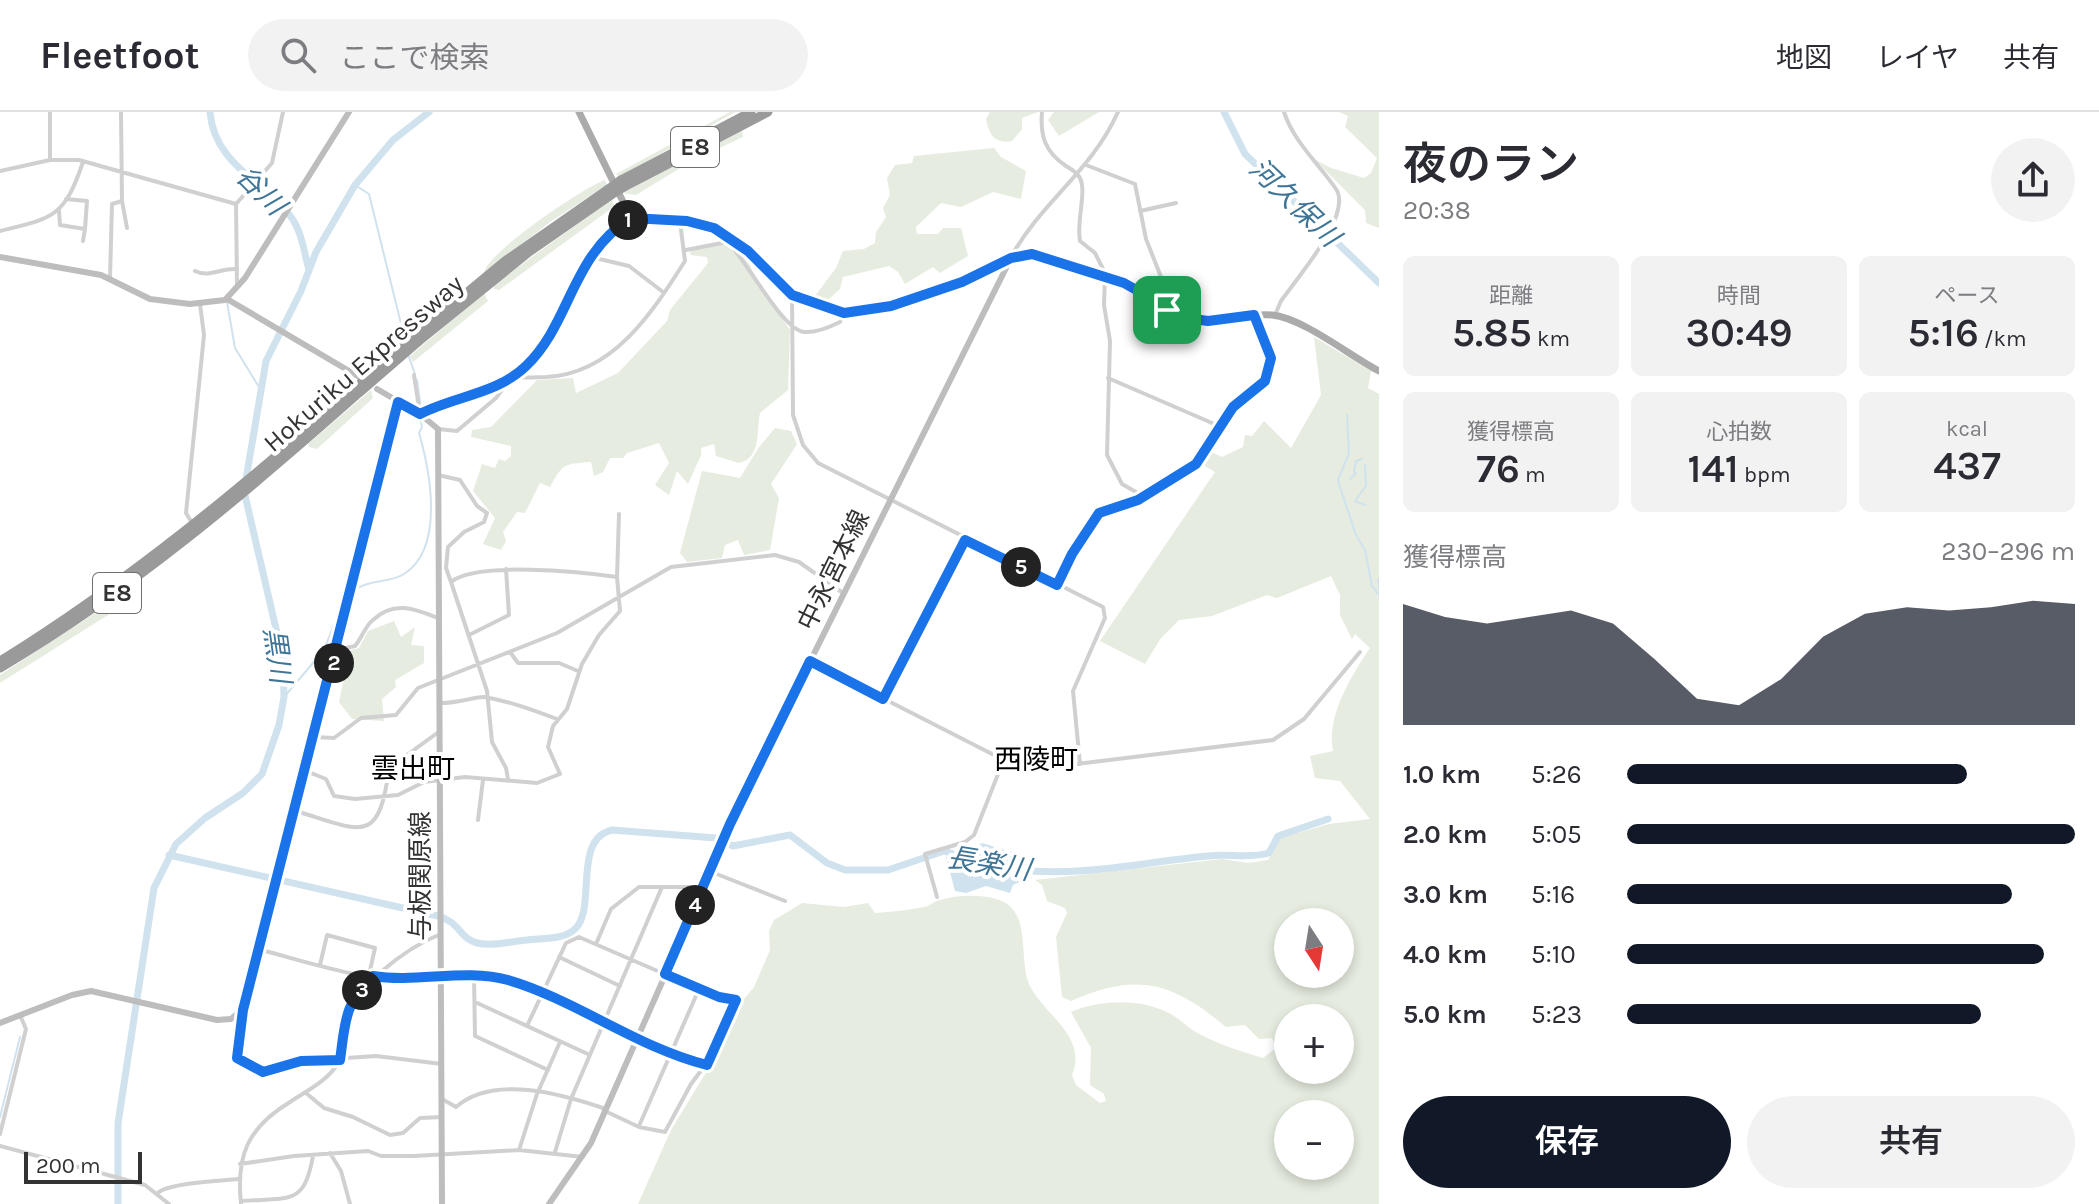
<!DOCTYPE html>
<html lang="ja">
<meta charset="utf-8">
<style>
body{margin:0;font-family:Karla,"Noto Sans JP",sans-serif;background:#f2f2f3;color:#2b2b33;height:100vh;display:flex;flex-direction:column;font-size:30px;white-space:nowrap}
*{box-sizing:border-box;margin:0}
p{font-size:26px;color:#7c7c81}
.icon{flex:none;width:44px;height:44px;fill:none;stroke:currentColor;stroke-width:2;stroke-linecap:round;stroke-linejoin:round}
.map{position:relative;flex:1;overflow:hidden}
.drawer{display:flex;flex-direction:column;background:#fff;width:720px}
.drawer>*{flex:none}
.needle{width:52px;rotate:168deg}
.controls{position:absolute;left:1274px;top:796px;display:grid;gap:16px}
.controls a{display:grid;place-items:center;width:80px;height:80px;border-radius:50%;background:#fff;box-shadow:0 4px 12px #0003;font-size:40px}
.scale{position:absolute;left:24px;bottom:20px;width:118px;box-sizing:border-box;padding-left:8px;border:4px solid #333;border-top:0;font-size:22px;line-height:28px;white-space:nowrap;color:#333;-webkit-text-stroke:6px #fff;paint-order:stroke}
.pin{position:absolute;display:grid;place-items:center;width:68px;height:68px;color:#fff;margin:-34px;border-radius:16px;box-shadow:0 4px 12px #0006}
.km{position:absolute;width:40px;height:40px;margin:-20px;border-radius:50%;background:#222;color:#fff;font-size:22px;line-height:40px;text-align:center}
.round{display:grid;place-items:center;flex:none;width:84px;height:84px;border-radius:42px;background:#f2f2f3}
.summary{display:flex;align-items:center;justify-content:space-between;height:136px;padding:0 24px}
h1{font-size:44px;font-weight:600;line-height:60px}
.stats{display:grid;grid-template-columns:repeat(3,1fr);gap:12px;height:136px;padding:8px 24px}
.stats div{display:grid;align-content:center;border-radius:12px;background:#f2f2f3;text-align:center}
.stats b{font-size:40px;font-weight:600}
.stats small{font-size:22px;font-weight:400}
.stats p{font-size:22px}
.chart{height:224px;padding:16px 24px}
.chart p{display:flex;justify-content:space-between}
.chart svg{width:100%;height:144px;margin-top:8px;fill:#111827;opacity:.7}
.button{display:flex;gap:16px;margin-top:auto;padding:16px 24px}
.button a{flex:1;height:92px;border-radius:48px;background:#111827;color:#fff;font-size:32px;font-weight:600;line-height:92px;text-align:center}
.button a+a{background:#f2f2f3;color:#2b2b33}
ul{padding:0 24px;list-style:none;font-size:26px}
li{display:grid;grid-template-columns:128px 96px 1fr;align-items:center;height:60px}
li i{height:20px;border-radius:10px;background:#111827}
header{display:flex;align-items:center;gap:48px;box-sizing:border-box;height:112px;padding:0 40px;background:#fff;border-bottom:2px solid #e1e1e2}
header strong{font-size:38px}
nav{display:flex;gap:44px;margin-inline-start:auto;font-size:28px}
.search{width:560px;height:72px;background:#f2f2f3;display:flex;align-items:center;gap:20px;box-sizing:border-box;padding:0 28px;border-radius:44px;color:#7c7c81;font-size:30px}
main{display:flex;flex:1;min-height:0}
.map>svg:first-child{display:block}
</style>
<header>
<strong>Fleetfoot</strong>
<div class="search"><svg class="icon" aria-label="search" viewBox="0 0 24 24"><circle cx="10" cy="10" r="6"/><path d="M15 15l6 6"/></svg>ここで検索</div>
<nav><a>地図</a><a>レイヤ</a><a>共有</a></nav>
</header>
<main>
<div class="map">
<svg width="1379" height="1092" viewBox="0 0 1379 1092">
<rect width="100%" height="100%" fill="#fff"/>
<path fill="#e6ecdf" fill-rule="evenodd" d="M730,0H735L619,65L616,62Z
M990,0H1038L1022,6V17L1012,29C994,32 989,22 986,7Z
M1054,0H1099L1059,24L1048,8Z
M1339,0H1379V116L1366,111L1365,98L1314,47L1331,56L1364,66L1371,61L1377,46L1345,15L1348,4Z
M742,17L743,25L690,50L636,83L623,81Z
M994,36L1001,45L1026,59L1021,87L993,80L961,95L941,91L916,115L917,122H938L943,116H961L968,144L940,161L933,155L905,172L898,160L889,154L843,165L840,177L822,193L812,188L836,156L843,139L864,137L875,131L876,120L886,105L883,96L890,83L887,66L895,53L912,51L914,44Z
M605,68L607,73L550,110L484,162C483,143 584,75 605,68Z
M612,87L614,93L608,99L499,178L494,177L493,173Z
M726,132L738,137L750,153L755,167L790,218L788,278L760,301C756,319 762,346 739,351L716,344L714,332L701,336V343L688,372L677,359L669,383L655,373L669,351L659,331L627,341L623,346H610L603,360L594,364L591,350C564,352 563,351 550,375L540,371L525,401L517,400L503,420L506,429L501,438L483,432L495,406L473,379L482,352L495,356L499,347L505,349L511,344V334L471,325L472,318L491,315L537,268L573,266L576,281L618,261L667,209L670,198L708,151L707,145L690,143L691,137Z
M484,181L488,189L413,250L410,244Z
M1314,225L1371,259L1368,276L1379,282V1092H638L671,1018L710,954L740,892L754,875L770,838L769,819L774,808L802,791L844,795L868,791L875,801C891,800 909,798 924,795C930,794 934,789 940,788C957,783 979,782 996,787C1034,797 1017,848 1030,874C1044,903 1088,924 1072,963L1076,973L1100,991L1106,989L1104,982L1090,973L1091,936L1071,900C1101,887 1145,886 1174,904C1181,908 1187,915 1194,919C1212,930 1242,940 1263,946L1276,936L1272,926L1259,927L1245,913L1226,915C1172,870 1138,860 1071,889L1062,885L1056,825L1067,801L1065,796L1047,789L1042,773L1035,768L1222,747L1248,751L1268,748L1280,726L1329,712L1370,707L1340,669L1315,666L1310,644L1333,639C1326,605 1351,564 1370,536L1355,522L1352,527L1340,503V483L1331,464L1277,486L1267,483L1212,504L1179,508L1161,526L1145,552L1100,529L1215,360L1200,351L1207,338L1222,345L1243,335L1245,323L1252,324L1264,309L1291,336L1321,283ZM1288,810H1340V862H1288ZM1288,906H1340V958H1288ZM1288,1002H1340V1054H1288Z
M371,278L373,286L317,337L309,335L308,332Z
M775,316L791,319L797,332L771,372L779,386L770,438L744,443L738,428L725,433L722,446L687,450L680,441L702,359L740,366L759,335Z
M117,487V496L108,503L0,571V563Z
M394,509L401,525L415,515L411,533L424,534V551L395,568L396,575L382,587L384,609L352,607L339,590L347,551L341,541L359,536L368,519Z"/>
<path fill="#cfe2ee" d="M982,731L1026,744L1020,770L1013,773L1010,781L986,774L966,781L955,779L946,745L963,742Z"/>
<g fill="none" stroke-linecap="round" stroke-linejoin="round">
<path stroke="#cfe2ee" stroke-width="2" d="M355,73L369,82L405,228
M227,190L235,236L259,275
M408,242L415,262
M417,268L421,297
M1354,360L1356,349L1362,347
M1350,367L1356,361
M1340,376L1338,368L1349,341L1347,303
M1341,378L1356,423L1365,438L1372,474L1379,483
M1365,393L1355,389L1366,374L1365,353
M1378,468L1379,471
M1379,472V478
M358,476C373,467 390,471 404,462C445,436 430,359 419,321L422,315L419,303
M284,585L324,538L342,492
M0,1005L20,925"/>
<path stroke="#cfe2ee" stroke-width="7" d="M210,0C214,51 262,69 291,105C302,120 304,140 309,158
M1224,0L1245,42L1379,171
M169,743L438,804C460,810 460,827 477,831C492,835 512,829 527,828C541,826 564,828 575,817C597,797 572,727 612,718L716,726L733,734L790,723L827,751L845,758H888L944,739L963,745
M1018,758C1083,765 1143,750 1208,744C1229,741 1248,747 1269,741L1278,724L1328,707
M118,1092V1011L154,776L176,732L205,706L243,681L262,662L279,613L284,585L283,547L244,379L266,249L301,179L316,140L355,73L393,28L429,0"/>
<path stroke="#d0d0d0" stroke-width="4" d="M121,0L122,89L127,116
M1042,0C1040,24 1045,40 1066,54C1071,57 1077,60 1080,66C1087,80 1076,110 1080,129L1095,141L1105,161L1104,193L1110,229L1107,343L1122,372L1143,384
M50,48V0
M1086,53L1135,72L1146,127L1163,170L1167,198
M0,59L50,48H79L236,92
M59,99L60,113L85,117L87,89L66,87
M1140,99L1176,91
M0,119C53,106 64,106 83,50
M83,129L85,117
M686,138L727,130C746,146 781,217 804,220C815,221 830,215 840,210L844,201
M591,145L629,154L663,180
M1011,145C1042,89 1091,60 1118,0
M195,159C209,166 221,156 236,157
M110,166L112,92L122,89
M237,173L236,92L272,51L283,0
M792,183L793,303L803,333L818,351L1103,495L1105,506L1073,579L1080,652
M1275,203L1281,189C1297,166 1353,102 1336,77C1318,51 1294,30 1284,0
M414,263L420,302C455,284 497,282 526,254C571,210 571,143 631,106
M515,264C525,267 536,265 546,265C613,262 652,201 685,149L680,110
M1108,266L1219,314
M438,317L457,319L496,286L510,267
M438,363L460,368L477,394L487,401L484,410L464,420L448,435L446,456L451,470
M192,411L186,401L204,223L200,192
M1057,473L1099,401L1138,388L1196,352L1233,295L1265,269L1271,246L1254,203
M469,523L509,503L506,457
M337,538L355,534C362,526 365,514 373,508C394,488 415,497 438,506
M510,540L518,551H559L578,559
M810,549L996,644L1016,651L1052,655L1273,628L1304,607L1360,540
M883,587L965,428
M440,591C453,592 479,584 484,585C509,589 533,598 557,607
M315,625L334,626L361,606L396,603L418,576L557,521L671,455L775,443L799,450L843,481
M306,659L326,667L334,684L355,687L398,683L424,670L465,665L537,671L560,662L548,635L553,614L567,597L582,552L599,523L620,499L617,465L619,402
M508,667L506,656L492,630L487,579L451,470C476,449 582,460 617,465
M296,699C360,718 379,736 389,656L440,619
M478,708L483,668
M709,759L785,789
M937,785L925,742L965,730L974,723L1004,647
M596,832L611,797L639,775H703
M261,838C308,850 360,868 408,868C442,868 474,861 508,868L670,942L707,953
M559,845L620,874
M320,853L327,823L375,836L369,863
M474,863L475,924L548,958
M475,890L590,943
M243,898L237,946L263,960L301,949L376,944L442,952
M527,914L566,831L579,825L699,877L736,888L709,948L691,972L665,1020L639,1015L605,999
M306,981L324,996L353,1005L390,1023L403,1021L420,1006L442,1005
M442,987L456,995C493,962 562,982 606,997
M639,1014L699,877
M0,1022L26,917L20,903
M0,1034L145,1073L169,1092
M519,1038L537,982L560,930
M555,1040L571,987L662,775
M330,1041L341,1059L350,1092
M240,1052L294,1044L368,1039L381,1044H414L519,1038L583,1045
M158,1081C168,1071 220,1069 238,1067
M241,1089C293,1086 304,1092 313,1044
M241,1092C236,1044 247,1016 290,990C305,980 323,971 334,957C344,945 339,930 342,916C349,878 407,835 441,822"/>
<path stroke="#bdbdbd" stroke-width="6" d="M0,145L101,163L150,187L190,192L225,188L245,166L349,0
M227,187L361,266
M377,277L420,302L438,317L442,1092
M0,911L72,883L91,879L217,908L231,907L245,895L398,290
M549,1092L591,1031L755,660L1011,146"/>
<path stroke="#ababab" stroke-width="7" d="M579,0L631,106C660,107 694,105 720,119C767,143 785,195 843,201C876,204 936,182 966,168C984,159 1005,144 1027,142C1050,140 1104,161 1125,172C1145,182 1161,197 1182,205C1212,216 1242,200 1272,203C1303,206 1350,244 1379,259"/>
<path stroke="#9a9a9a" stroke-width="9" d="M621,68L751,0
M624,75L768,0
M418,221L505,149L607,78
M419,229L529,140L611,83
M0,549C128,470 242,375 355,276
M0,556C131,479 246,381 360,280"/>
<path stroke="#9a9a9a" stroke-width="9" d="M607,78L621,68
M611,83L624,75
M355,276L418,221
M360,280L419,229"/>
</g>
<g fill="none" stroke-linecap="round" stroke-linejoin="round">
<defs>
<path id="route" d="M631,106L687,109L714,116L748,139L792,183L844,201L891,194L962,170L1011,146L1032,142L1124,171L1186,206L1208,209L1254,203L1271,246L1265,269L1233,295L1196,352L1138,388L1099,401L1072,442L1057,473L965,428L883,587L810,549L730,712L665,862L719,885L736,888L707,953C636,935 576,888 508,868C465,856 418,871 373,864C344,890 345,913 340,948L301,949L263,960L237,946L243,898L398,290L420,302C455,284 497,282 526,254C571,211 571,143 631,106Z"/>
</defs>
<use href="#route" stroke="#fff" stroke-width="16"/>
<use href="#route" stroke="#1a73e8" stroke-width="10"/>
</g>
<g text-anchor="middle" stroke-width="8" stroke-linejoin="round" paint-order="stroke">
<g fill="#fff" stroke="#707070" stroke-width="2">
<rect x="671" y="15" width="48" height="40" rx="6"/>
<rect x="93" y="461" width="48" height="40" rx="6"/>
</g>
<g font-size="24" font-weight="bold" fill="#333">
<text x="695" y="43">E8</text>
<text x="117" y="489">E8</text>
</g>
<g font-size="26" fill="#333" stroke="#fff">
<text transform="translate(363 251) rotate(-41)" y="9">Hokuriku Expressway</text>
<text transform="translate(833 458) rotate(-64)" y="9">中永宮本線</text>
<text transform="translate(420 764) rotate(-90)" y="9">与板関原線</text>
</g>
<g font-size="28" font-style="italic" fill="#3f7597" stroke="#fff">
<text transform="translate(261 78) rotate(45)" y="10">谷川</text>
<text transform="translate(1295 90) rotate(44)" y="10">河久保川</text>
<text transform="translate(278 543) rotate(82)" y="10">黒川</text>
<text transform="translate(989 751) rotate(9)" y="10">長楽川</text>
</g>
<g font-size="28" fill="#000" stroke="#fff">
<text x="1036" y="657">西陵町</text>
<text x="413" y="666">雲出町</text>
</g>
</g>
</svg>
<div class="controls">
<a><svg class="needle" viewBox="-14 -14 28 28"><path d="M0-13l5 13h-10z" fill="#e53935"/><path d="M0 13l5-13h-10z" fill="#7c7c81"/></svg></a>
<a>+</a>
<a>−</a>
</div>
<div class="scale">200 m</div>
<div class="pin" style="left:1167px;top:198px;background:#1e9e55"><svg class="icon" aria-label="arrive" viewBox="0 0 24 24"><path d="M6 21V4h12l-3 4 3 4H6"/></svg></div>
<b class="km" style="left:628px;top:108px">1</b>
<b class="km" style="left:334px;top:551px">2</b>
<b class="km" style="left:362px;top:878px">3</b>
<b class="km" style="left:695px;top:793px">4</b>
<b class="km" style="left:1021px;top:455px">5</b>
</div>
<section class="drawer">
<div class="summary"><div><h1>夜のラン</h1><p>20:38</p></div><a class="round"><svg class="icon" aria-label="share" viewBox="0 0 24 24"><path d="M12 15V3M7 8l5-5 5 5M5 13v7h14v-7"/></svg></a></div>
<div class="stats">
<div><p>距離</p><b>5.85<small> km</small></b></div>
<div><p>時間</p><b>30:49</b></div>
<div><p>ペース</p><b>5:16<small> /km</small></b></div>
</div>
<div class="stats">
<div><p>獲得標高</p><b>76<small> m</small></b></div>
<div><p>心拍数</p><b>141<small> bpm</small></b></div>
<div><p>kcal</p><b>437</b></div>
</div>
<div class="chart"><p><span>獲得標高</span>230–296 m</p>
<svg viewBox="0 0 160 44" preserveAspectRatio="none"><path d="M0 44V7L10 11L20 13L30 11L40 9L50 13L60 24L70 36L80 38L90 30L100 17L110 10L120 8L130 9L140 8L150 6L160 7V44z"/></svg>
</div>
<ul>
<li><b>1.0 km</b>5:26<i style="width:76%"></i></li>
<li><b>2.0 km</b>5:05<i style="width:100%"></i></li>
<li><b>3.0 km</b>5:16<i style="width:86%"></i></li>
<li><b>4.0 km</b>5:10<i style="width:93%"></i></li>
<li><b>5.0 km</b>5:23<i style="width:79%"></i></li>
</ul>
<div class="button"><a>保存</a><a>共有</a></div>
</section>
</main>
